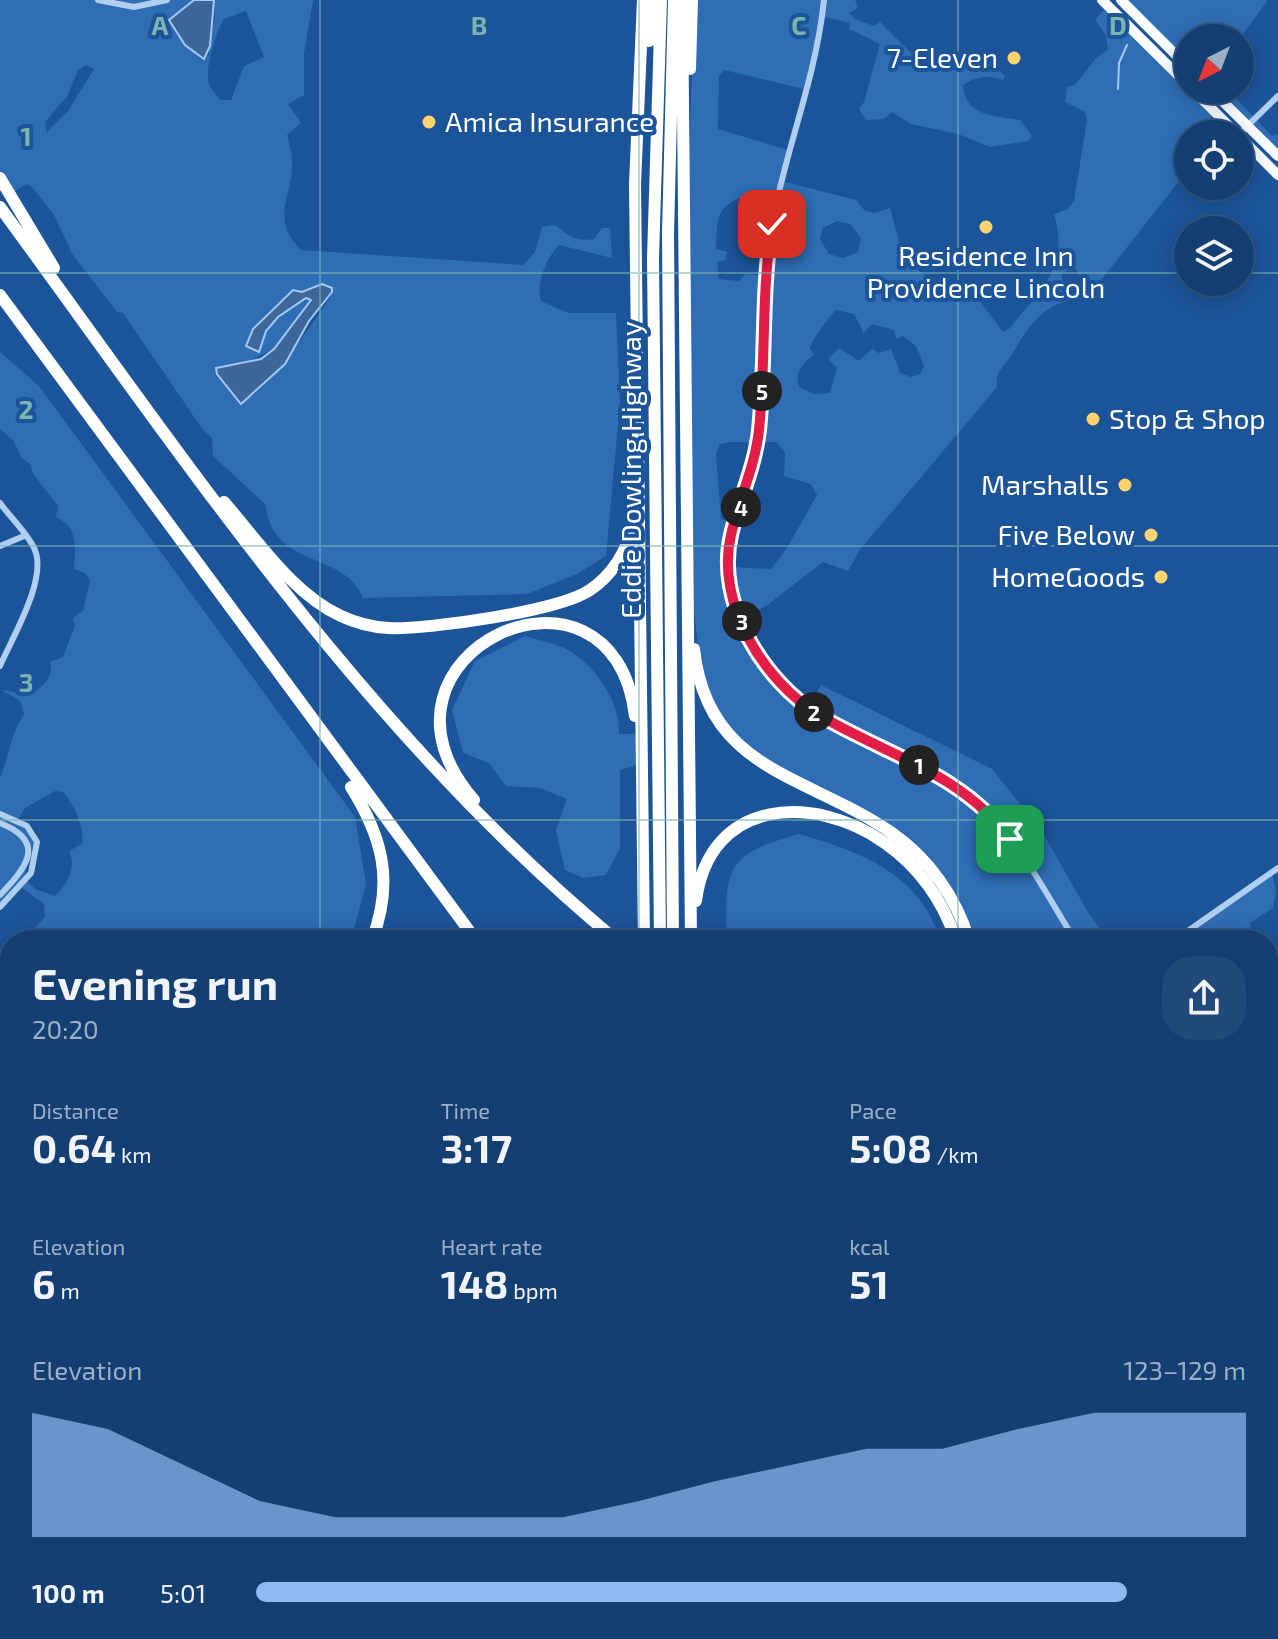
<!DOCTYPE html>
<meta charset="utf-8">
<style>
body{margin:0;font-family:"Exo 2",sans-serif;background:#214a7a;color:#f1f3f6;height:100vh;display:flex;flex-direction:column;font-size:30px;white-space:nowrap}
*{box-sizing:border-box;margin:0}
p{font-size:26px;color:#9dafc4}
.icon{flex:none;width:44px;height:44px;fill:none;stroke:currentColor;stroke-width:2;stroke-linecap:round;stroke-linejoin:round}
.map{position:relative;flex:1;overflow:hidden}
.details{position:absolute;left:0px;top:930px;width:1278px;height:710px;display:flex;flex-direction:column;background:#143f72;border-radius:32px 32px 0 0;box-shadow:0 4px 20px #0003,0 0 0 2px #335884}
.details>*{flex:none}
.needle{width:52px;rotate:222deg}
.tools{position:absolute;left:1174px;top:24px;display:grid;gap:16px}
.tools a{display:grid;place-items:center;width:80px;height:80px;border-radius:50%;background:#143f72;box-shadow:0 4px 20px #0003,0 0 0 2px #335884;font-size:40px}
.pin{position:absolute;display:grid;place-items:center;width:68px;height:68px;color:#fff;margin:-34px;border-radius:16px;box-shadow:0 4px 12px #0006}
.km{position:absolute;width:40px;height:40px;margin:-20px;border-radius:50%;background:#222;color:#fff;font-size:22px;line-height:40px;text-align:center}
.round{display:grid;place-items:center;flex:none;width:84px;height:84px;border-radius:32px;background:#214a7a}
.headline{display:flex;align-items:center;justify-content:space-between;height:136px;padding:0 32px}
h1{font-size:44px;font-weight:700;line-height:60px}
.stats{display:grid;grid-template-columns:repeat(3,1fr);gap:12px;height:136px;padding:8px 32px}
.stats div{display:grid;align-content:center}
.stats b{font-size:40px;font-weight:700}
.stats small{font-size:22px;font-weight:400}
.stats p{font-size:22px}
.chart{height:224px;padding:16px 32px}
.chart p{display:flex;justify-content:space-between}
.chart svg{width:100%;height:144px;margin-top:8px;fill:#90b9f0;opacity:.7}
ul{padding:0 32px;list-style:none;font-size:26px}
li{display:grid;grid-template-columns:128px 96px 1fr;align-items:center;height:60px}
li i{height:20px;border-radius:10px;background:#90b9f0}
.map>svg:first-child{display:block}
</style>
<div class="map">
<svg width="1278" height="1639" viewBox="0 0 1278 1639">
<rect width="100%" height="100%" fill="#1b5498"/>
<path fill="#2f6eb5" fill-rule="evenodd" d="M0,0H199L172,16L203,59L209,54C209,37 220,13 211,0H313L304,53V95L288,104L301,123L287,135C289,143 292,152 292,161C293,197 269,219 301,250L523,265L535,252L542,227L555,225C569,236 576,242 594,239L602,228H610L612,258L559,245C546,259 536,282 541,301L568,313H616L620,403L606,556L577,574L527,594L363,598C346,551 271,569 266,505L213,456L212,438L203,430L123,313L117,312L73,255L54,215L32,187L27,184L12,192L0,173ZM246,11L264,57L244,66L231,100H220C217,95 211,89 209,84C204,71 216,31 224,19ZM86,65L94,69L68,111L47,132L45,122L68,95L78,70ZM329,290L332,294C318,315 262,402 240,401L223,374L273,349L315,300Z
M695,0H855L858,8L849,13L855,19L874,26L880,22L913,55L952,57L976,53L981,64L993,65L1005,76L1003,80C987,75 978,76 963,85C965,117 996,116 1020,120L1032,136L1028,141L990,147L958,134L911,124L892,112L884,119L866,120L859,109L864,102L880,44L849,29L850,23L824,17L808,90L724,70L719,76L718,129L788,150L785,182L856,200L864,210L874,213L890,208L899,241L920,272L946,288L976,296L1003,332L1009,329C1041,288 1070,269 1054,214L1068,209L1074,201L1087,120L1085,112L1065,102L1067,87L1075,85L1097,57L1108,50L1106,36L1095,19L1109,5L1188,83V90H1195L1217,113L1202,124V134H1188V170L1087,298L1082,294L1093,285L1088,275L1080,276L1074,267L1061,274L1068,301C1039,308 1027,329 1013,353C1006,365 994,372 997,387L859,551L848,571L823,562L766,606L743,617C754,653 782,682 809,706L821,685L992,769L1043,833L1089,914L1109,940H971L924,857L763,763L739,742L703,686L693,603L688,176ZM746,195L755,201L777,202L765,276L745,274L739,281L719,279L717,262L725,260L727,252L716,249C718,217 714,208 746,195ZM837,221L850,224L861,238L858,252L843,258L829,254L820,239L823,228ZM836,310L854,314L864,333L872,324L894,330L896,339L903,336L916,346L924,366L920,374L911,377L900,373L891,349L879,353L872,349L859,361L839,348L828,359L837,368L830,393L814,394L799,387C794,373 803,362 814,355L810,348C811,341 831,314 836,310ZM730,442H776L785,452L784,476L811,484L817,495L787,548L771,569L731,567L735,525L721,519L716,454L720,444Z
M1125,0H1268L1240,38H1188V63Z
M1215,90H1228L1272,136L1278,134V153Z
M0,352L39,386L355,817L366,884L351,940H24L45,917L44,904L18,885L0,904V778C10,755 9,737 24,714L20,701L2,690L30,695C42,687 55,677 50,662L63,657L75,626L73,618L83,611L90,581L85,573L74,569C75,546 79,528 56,517L58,506L34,475L30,464L21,457L14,441L0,429ZM55,791L63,792C74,804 85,827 82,844L69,851C77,867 67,885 55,896L35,889L24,878L34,843L27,830L15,824L25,808Z
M525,636C538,640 555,643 568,650C595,665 621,703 619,734H638L640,764L620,770V848L606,875L583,878L565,870L556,830L567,799L540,788L506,786L489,763L463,753L452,710L475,661Z
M799,834C859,851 921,874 940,940H727C724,867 727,854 799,834Z
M1272,872L1276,892L1273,908L1251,922L1248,940H1174Z
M10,1176V1630H127L122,1639H0V1185Z
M1268,1217L1278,1220V1273L1268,1272Z
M1268,1451L1278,1454V1496L1268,1501Z
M516,1630H625V1639H520Z
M773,1630H1201V1639H776Z"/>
<path fill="#3e6698" stroke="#a3c9f2" stroke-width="2" d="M194,0H214L210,46L204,59L185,45L169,20Z
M322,284L332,288V292L309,321L285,364L241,404L217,374L216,368L261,359L274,349L311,300L306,298L278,317L266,331L259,352L246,346L253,329L293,290L302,292Z"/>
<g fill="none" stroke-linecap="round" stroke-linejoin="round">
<path stroke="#a3c9f2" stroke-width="2" d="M1118,89L1119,63L1127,45
M0,1454L10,1448
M1268,1550L1278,1542
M0,1582L10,1592
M1203,1639L1208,1630"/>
<path stroke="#b0cef0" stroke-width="6" d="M98,0L134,7L167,0
M824,0C816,78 786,148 772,224C759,294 767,365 758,435C754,471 739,501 731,535C719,587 748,653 785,689C834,738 908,751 963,790C1013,826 1043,890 1075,940
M1239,134L1278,96
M0,503C10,517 27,533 34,548C49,577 12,638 0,666
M0,546L24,536
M0,814L27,826L37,842L31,873L0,907
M0,823C48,842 26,868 0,895
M1175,940L1278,868
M0,1085L10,1090
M242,1630L246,1639
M464,1630L465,1639
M172,1639L175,1630"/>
<path stroke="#f9fcff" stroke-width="10" d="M1102,0L1188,85
M1121,0L1188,67
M1193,90L1237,134
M1211,90L1278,156
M1240,137L1278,175"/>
<path stroke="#fff" stroke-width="12" d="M643,0L635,184L644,940
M682,0L691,940
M649,41L651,0
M690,69L692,0
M0,178L54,268
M0,207C189,465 367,734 616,940
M0,295L476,940
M224,502C258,541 293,594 341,616C356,623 371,627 388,628C427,630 559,611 590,590C614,574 628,548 635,520
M694,649C707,772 809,775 892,833C929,859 956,897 969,940
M351,787C383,838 394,882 372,940
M474,800C347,654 613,532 635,716
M696,901C709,798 814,793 885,843C919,867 943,901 956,940
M660,940L653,258L661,0
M673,940L668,233L674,0
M1268,1310L1278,1314
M1268,1428L1278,1430
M668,1630V1639
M681,1630V1639
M648,1639V1630
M702,1639L703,1630"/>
</g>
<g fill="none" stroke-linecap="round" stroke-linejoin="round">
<defs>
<path id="route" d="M772,224C761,293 766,361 759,430C755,467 739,499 731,535C715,602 763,681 819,715C886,755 962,773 1010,839"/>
</defs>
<use href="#route" stroke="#fff" stroke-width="16"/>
<use href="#route" stroke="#e11d48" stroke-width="10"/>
</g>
<path fill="none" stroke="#7bb4af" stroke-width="2" stroke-opacity="0.55" d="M320,0V940M639,0V940M958,0V940M0,273H1188M1240,273H1278M0,546H1278M0,820H1278M0,1093H10M1268,1093H1278M0,1366H10M1268,1366H1278M320,1630V1639M639,1630V1639M958,1630V1639"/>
<g fill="#ffd36f" stroke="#1b5498" stroke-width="3">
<circle cx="1014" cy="58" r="8"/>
<circle cx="429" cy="122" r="8"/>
<circle cx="986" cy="227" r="8"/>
<circle cx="1093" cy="419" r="8"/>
<circle cx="1125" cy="485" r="8"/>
<circle cx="1151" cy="535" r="8"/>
<circle cx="1161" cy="577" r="8"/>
</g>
<g text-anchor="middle" stroke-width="8" stroke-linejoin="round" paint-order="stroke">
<g font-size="28" fill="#fff" stroke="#1b5498" text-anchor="end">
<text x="998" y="68">7-Eleven</text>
<text x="445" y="132" text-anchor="start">Amica Insurance</text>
<text x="986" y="266" text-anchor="middle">Residence Inn<tspan x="986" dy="32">Providence Lincoln</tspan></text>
<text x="1109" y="429" text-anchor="start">Stop &amp; Shop</text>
<text x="1109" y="495">Marshalls</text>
<text x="1135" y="545">Five Below</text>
<text x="1145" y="587">HomeGoods</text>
</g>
<g font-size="28" fill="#fff" stroke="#1b5498">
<text transform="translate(631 470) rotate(-90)" y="10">Eddie Dowling Highway</text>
</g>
</g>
<g font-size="26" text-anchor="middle" font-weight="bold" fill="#7bb4af" stroke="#1b5498" stroke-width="8" stroke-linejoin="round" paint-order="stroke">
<text x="160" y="35">A</text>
<text x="479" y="35">B</text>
<text x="799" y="35">C</text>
<text x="1118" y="35">D</text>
<text x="26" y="146">1</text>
<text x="26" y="419">2</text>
<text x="26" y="692">3</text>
</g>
</svg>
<div class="tools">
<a><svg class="needle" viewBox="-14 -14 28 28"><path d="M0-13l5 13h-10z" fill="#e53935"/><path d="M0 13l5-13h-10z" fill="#9dafc4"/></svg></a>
<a><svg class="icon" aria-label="locate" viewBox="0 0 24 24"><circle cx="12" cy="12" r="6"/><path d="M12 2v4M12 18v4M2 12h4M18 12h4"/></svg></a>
<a><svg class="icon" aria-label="layers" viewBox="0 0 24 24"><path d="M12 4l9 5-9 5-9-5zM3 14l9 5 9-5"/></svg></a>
</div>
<div class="pin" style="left:1010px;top:839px;background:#1e9e55"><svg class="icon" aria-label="arrive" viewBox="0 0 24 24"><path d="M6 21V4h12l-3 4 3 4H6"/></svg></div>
<div class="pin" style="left:772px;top:224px;background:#d93025"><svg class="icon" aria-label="check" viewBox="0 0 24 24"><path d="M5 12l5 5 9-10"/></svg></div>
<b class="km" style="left:919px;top:765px">1</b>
<b class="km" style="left:814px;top:712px">2</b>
<b class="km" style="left:742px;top:621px">3</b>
<b class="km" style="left:741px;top:507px">4</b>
<b class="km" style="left:762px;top:391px">5</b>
<section class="details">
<div class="headline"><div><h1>Evening run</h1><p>20:20</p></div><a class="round"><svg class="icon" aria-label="share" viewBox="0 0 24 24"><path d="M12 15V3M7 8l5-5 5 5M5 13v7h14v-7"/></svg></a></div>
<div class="stats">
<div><p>Distance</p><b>0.64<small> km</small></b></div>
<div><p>Time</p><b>3:17</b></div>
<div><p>Pace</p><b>5:08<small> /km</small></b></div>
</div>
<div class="stats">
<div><p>Elevation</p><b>6<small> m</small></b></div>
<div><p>Heart rate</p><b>148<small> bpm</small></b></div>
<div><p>kcal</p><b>51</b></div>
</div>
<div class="chart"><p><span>Elevation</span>123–129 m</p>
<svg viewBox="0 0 160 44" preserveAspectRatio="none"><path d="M0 44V6L10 11L20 22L30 33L40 38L50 38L60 38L70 38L80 33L90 27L100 22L110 17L120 17L130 11L140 6L150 6L160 6V44z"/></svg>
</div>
<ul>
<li><b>100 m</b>5:01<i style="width:88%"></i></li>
</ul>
</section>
</div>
